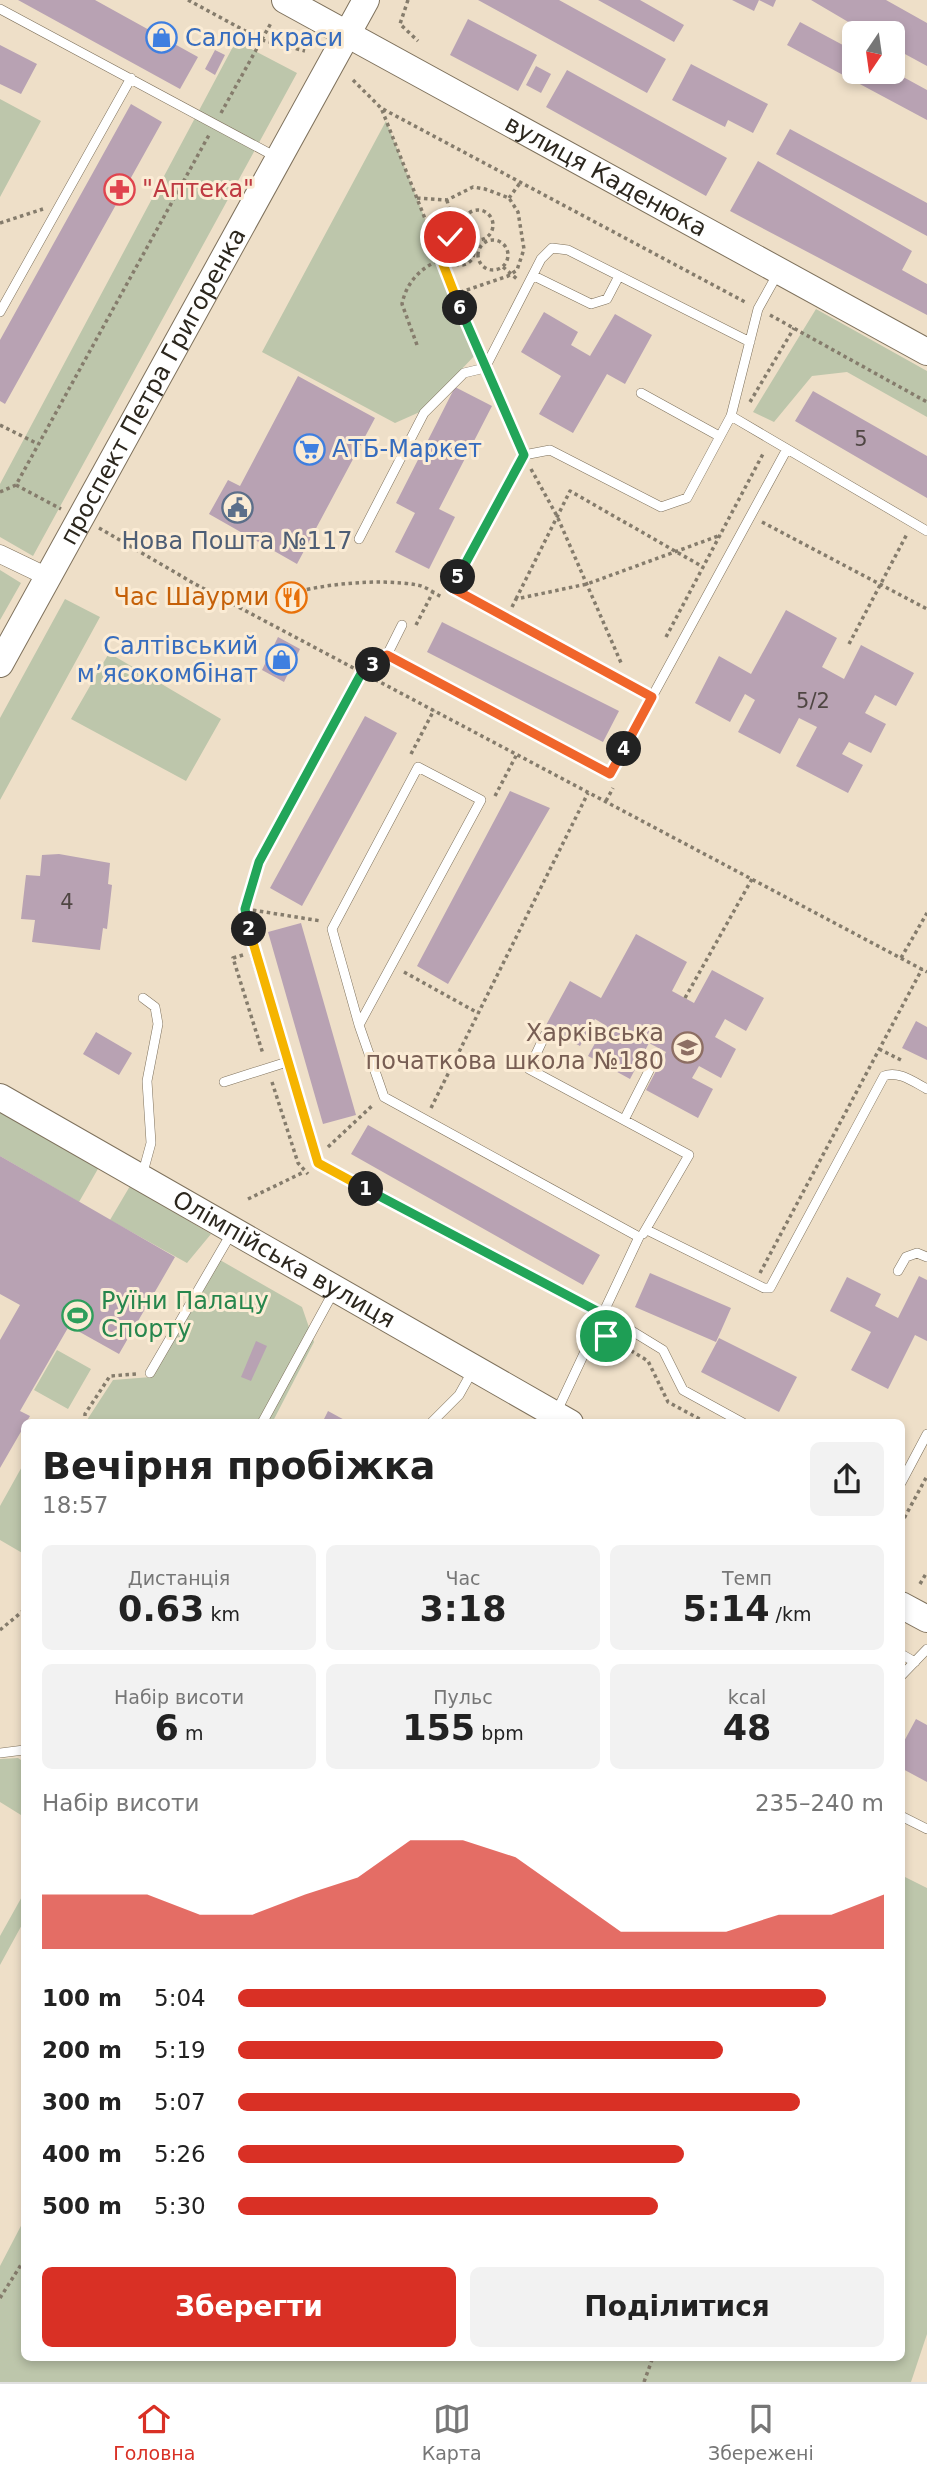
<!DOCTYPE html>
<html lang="uk">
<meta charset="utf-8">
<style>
body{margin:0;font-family:"DejaVu Sans",sans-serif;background:#f2f2f2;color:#222;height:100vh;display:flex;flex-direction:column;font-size:26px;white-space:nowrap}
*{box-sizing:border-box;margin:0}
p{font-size:23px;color:#767676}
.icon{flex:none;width:38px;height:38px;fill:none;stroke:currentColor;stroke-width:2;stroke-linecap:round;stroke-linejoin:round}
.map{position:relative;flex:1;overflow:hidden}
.details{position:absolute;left:21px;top:1419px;width:884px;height:942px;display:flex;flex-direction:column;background:#fff;border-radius:10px;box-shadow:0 4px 10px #0003}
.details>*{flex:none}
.needle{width:46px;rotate:193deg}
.controls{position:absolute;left:842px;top:21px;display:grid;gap:14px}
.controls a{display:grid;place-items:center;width:63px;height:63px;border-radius:10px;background:#fff;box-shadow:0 4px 10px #0003;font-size:35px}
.pin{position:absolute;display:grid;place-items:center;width:60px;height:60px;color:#fff;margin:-30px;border:4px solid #fff;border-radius:50%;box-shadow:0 2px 7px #0007}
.km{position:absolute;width:35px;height:35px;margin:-18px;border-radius:50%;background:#222;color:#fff;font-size:19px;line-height:35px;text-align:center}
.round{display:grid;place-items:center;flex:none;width:74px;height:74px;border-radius:10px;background:#f2f2f2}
.head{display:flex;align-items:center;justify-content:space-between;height:119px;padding:0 21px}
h1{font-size:38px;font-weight:600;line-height:52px}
.stats{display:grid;grid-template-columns:repeat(3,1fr);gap:10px;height:119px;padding:7px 21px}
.stats div{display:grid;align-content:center;border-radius:10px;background:#f2f2f2;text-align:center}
.stats b{font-size:35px;font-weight:600}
.stats small{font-size:19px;font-weight:400}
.stats p{font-size:19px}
.chart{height:196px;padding:14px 21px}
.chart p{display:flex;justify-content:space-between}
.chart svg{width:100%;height:126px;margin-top:7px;fill:#d93025;opacity:.7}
.action{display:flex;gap:14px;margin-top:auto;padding:14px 21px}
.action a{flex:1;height:80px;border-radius:10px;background:#d93025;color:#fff;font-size:28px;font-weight:600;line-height:80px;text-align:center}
.action a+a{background:#f2f2f2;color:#222}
ul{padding:0 21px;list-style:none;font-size:23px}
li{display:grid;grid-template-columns:112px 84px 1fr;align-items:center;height:52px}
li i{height:18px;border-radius:9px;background:#d93025}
.tabs{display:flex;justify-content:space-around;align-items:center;height:98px;border-top:2px solid #e0e0e0;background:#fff;font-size:19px;color:#767676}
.tabs a{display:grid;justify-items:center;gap:4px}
.tabs .on{color:#d93025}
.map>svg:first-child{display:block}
</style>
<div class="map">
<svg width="927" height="2382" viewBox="0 0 927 2382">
<rect width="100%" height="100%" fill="#eedfc8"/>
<path fill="#bdc6ab" d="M236,41L297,73L33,556L0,537V484Z
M0,99L41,121L0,197Z
M386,121L478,352L422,411L395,423L262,352Z
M816,309L927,371V417L847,372L812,376L774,422L753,412Z
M0,570L21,583L0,620Z
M65,599L100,617L0,800V718Z
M109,653L221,719L186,781L71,719Z
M0,1109L99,1167L79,1202L0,1156Z
M130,1186L211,1234L187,1263L110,1220Z
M220,1260L302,1307L314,1342L272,1423H85L113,1380L151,1377Z
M57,1350L91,1369L68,1409L34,1390Z
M24,1463V1554L0,1540V1506Z
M18,1758L24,1762V1809L21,1815L0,1802V1759Z
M901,1875L927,1888V2334L911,2382H0V2266L24,2220V2357H901Z
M24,1893V1921L0,1965V1936Z"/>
<path fill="#b8a2b3" d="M18,0H95L198,57L180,89Z
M478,0H559L666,59L647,93Z
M598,0H640L684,25L674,42Z
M732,0H776L773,7L759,0L754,11Z
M811,0H886L927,23V66L892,47V33H867Z
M468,19L537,55L518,91L450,55Z
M800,22L854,51V72H894L927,90V120L787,45Z
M0,45L37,64L21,94L0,84Z
M215,50L225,55L215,75L205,69Z
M691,64L768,104L753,133L728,120L725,127L672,100Z
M536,66L551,74L541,93L526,85Z
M567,70L727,158L706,196L546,107Z
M131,104L162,122L5,404L0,401V340Z
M790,129L927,203V236L776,154Z
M758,161L912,251L902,270L927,284V315L730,211Z
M544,312L578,332L571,345L590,356L615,314L652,335L625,384L607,374L573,433L539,414L561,376L521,352Z
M298,376L375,418L297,564L209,514L228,480L240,486Z
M455,387L492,406L439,509L455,517L429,569L395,552L415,513L396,503Z
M813,391L927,456V498L795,421Z
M786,610L837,638L822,667L844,679L861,645L914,673L896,706L875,695L865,713L886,724L871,753L849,742L842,754L863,765L848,793L796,766L817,727L799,718L780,754L738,732L755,700L745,694L730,722L695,703L719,656L751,674Z
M442,622L619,711L603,742L427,652Z
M278,637L300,649L284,682L262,670Z
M365,716L397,733L302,906L270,888Z
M510,791L550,808L448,984L417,966Z
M59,854L110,863L108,884L112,885L107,929L103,928L100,950L32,942L35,920L21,919L26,875L40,876L42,855Z
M301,923L356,1115L323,1124L268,932Z
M636,934L687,962L672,991L694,1003L712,970L764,998L746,1031L725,1019L715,1037L736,1049L721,1078L699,1066L692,1078L713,1089L698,1118L646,1090L666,1052L649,1043L630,1079L588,1056L605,1025L595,1019L580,1046L545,1027L570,981L601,998Z
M916,1021L927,1027V1060L902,1048Z
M96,1032L132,1053L119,1075L83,1054Z
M368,1125L600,1255L583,1285L351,1154Z
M0,1156L175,1257L119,1354L69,1326L20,1411L30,1416L0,1468V1340L20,1305L0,1294Z
M650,1273L731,1308L716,1342L635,1307Z
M919,1276L927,1280V1341L915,1335L888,1389L851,1370L871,1332L830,1311L847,1277L881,1294L875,1306L898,1318Z
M719,1338L797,1377L779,1412L701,1372Z
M256,1341L267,1346L251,1381L241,1377Z
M328,1411L350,1423H322Z
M916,1719L927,1725V1782L901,1768V1747Z"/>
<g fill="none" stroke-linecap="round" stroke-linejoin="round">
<defs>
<path id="lane" d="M0,9L276,157
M534,276L591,304L607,299L619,276
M0,312L131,78
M641,393L719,436
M731,416L927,531
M359,539L424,413L464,373L485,368L541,259L552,248L568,250L750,342
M402,625L387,655L610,774L652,697L452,588L524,455L550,450L661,507L687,498L731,416L758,309L778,273
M652,697L787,449
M254,952L318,1163L614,1320L663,1350L683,1390L743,1423
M359,1025L332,929L418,767L481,800L359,1025L384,1097L639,1237L557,1411
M545,1035L529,1069L689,1155L643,1234
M224,1082L287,1062
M624,1120L656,1057
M142,1176L151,1143L147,1081L158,1024L155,1007L143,998
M647,1230L764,1288H770L884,1076C898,1070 914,1082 927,1089
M898,1271L906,1257L917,1253L927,1257
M150,1373L232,1232
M262,1423L334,1291
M431,1423L459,1395L473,1370
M901,1483L927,1434
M901,1654L915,1662
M901,1676L927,1649
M0,1753L24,1750
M901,1816L927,1829"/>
<path id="street" d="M0,554L50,578"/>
<g id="secondary">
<path id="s1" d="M285,0L927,352"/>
<path id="s2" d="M0,664L366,0"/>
<path id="s3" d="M0,1097L570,1423"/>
<path d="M901,1605L927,1619"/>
</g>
</defs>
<use href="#lane" stroke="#7e715c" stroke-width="10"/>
<use href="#street" stroke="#7e715c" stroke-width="19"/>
<use href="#secondary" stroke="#7e715c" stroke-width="28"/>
<path stroke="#857c6c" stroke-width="3.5" stroke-dasharray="3.5 3.5" stroke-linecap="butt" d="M188,0L262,40L305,51
M408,0L400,24L418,41
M353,80L381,108L747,303
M382,110L477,350
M221,113L271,23
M417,198L447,200L473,187L485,189L509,198L518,212L524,249L517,270L508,276L455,294
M509,198L520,183
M447,200L451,218
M463 225a15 15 0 1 1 30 0a15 15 0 1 1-30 0Z
M442 228a9 9 0 1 1 18 0a9 9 0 1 1-18 0Z
M0,223L43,209
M448 252a13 13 0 1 1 26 0a13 13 0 1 1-26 0Z
M478 255a15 15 0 1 1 30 0a15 15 0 1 1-30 0Z
M503,267L517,279
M770,315L927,402
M417,345L402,304C407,279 425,264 448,257
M490,380L518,443
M750,402L794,328
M0,425L38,444
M531,469L557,516L622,665
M16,485L61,509
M0,492L16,485L209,135
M762,522L927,609
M99,528L195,584L927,972
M280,597C315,584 380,578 417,585C425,586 434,593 442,597
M516,599L570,491L703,567
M512,607L516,599L587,584L721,535
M416,625L433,592
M666,637L764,452
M849,644L907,534
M411,754L434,710
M495,796L517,754
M606,801L613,788
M246,909L321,921
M251,940L245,909L259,862L362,672L377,662
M243,955L233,958L263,1054
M901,958L927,913
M404,972L478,1013
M685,998L752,879
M879,1049L903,1061
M272,1082L298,1163L308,1174
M431,1108L588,793
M328,1147L374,1104
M248,1199L304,1172
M760,1273L922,969
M607,1336L648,1361L668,1402L707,1423
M85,1423V1414L110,1376L137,1374
M901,1524L927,1476
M920,1584L927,1572
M0,1630L24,1610
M0,2298L24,2260
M644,2382L653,2357"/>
<use href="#lane" stroke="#fff" stroke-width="9"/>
<use href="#street" stroke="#fff" stroke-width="18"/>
<use href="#secondary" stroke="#fff" stroke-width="26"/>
</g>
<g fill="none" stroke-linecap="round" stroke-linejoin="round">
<defs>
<path id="split-1" d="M366,1189L614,1320L606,1336"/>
<path id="split-2" d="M249,929L318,1163L366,1189"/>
<path id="split-3" d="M249,929L245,909L259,862L362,672L373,665"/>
<path id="split-4" d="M373,665L387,655L610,774L624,749"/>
<path id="split-5" d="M458,577L452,588L652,697L624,749"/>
<path id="split-6" d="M458,577L524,455L460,308"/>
<path id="split-7" d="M450,237L454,241L448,248V257L441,259L460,308"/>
</defs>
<use href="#split-1" stroke="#fff" stroke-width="14"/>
<use href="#split-2" stroke="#fff" stroke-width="14"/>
<use href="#split-3" stroke="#fff" stroke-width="14"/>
<use href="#split-4" stroke="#fff" stroke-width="14"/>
<use href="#split-5" stroke="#fff" stroke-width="14"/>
<use href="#split-6" stroke="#fff" stroke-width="14"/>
<use href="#split-7" stroke="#fff" stroke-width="14"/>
<use href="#split-1" stroke="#22a559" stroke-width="9"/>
<use href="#split-2" stroke="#f5b400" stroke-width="9"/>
<use href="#split-3" stroke="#22a559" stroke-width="9"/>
<use href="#split-4" stroke="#f0652b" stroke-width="9"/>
<use href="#split-5" stroke="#f0652b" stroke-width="9"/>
<use href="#split-6" stroke="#22a559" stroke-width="9"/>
<use href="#split-7" stroke="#f5b400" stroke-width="9"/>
</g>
<defs>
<symbol id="shop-ring" viewBox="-11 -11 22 22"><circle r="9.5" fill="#fbecd5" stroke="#3f7fe0" stroke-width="1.5"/><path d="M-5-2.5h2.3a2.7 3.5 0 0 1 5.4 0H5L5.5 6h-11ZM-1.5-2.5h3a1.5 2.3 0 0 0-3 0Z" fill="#3f7fe0"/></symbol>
<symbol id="pharmacy-ring" viewBox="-11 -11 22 22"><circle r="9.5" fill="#fbecd5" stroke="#e0444e" stroke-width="1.5"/><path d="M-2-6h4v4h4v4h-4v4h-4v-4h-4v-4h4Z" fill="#e0444e"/></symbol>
<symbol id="supermarket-ring" viewBox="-11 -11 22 22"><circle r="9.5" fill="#fbecd5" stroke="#3f7fe0" stroke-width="1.5"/><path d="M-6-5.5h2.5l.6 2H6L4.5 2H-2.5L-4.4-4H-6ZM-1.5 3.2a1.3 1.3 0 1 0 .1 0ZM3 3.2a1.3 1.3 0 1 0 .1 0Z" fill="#3f7fe0"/></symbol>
<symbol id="civic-ring" viewBox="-11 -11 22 22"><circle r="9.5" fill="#fbecd5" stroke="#5c6f8a" stroke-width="1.5"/><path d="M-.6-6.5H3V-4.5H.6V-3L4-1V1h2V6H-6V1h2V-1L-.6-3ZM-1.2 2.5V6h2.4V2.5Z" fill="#5c6f8a"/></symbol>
<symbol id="restaurant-ring" viewBox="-11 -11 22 22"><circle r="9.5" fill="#fbecd5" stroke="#e8710a" stroke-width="1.5"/><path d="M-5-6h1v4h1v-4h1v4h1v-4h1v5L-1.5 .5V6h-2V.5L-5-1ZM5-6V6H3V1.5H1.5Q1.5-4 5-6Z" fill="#e8710a"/></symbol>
<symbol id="school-ring" viewBox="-11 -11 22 22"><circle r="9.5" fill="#fbecd5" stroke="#8d6e63" stroke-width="1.5"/><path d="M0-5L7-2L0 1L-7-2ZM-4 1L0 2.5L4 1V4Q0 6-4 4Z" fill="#8d6e63"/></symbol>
<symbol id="stadium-ring" viewBox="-11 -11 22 22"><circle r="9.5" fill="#fbecd5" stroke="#2e9e5b" stroke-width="1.5"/><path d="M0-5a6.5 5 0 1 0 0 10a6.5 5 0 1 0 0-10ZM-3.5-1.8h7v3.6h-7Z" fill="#2e9e5b"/></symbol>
</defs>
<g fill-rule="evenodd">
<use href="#shop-ring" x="144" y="20" width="35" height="35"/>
<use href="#pharmacy-ring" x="102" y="172" width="35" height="35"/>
<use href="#supermarket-ring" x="292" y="432" width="35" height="35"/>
<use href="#civic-ring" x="220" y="490" width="35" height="35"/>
<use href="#restaurant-ring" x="274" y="580" width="35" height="35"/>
<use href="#shop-ring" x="264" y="642" width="35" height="35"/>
<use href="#school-ring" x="670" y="1030" width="35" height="35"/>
<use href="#stadium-ring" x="60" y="1298" width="35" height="35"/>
</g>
<g text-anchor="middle" stroke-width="6" stroke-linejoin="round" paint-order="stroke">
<g font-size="21" fill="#4f4643">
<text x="861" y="446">5</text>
<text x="813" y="708">5/2</text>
<text x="67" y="909">4</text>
</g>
<g font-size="24" fill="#366cbe" stroke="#fbecd5" text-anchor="start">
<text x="185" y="46">Салон краси</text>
<text x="332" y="457">АТБ-Маркет</text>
<text x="258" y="654" text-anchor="end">Салтівський<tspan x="258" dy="28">мʼясокомбінат</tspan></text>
</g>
<g font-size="24" fill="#2c271e" stroke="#fbecd5">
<text dy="8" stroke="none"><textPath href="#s1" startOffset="366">вулиця Каденюка</textPath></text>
<text dy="8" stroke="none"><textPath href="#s2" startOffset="317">проспект Петра Григоренка</textPath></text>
<text dy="8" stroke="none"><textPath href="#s3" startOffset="327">Олімпійська вулиця</textPath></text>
</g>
<g font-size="24" fill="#be3a42" stroke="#fbecd5" text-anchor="start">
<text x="142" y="197">"Аптека"</text>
</g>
<g font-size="24" fill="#4e5e75" stroke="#fbecd5">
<text x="237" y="549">Нова Пошта №117</text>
</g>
<g font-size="24" fill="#c56008" stroke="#fbecd5" text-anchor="end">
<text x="269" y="605">Час Шаурми</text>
</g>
<g font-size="24" fill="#785e54" stroke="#fbecd5" text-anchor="end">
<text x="664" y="1041">Харківська<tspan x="664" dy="28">початкова школа №180</tspan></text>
</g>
<g font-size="24" fill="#27864d" stroke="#fbecd5" text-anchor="start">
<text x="101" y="1309">Руїни Палацу<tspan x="101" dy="28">Спорту</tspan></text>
</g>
</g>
</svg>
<div class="controls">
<a><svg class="needle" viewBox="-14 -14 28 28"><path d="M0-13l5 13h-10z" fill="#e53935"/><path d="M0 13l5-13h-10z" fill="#767676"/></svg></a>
</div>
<div class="pin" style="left:606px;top:1336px;background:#1e9e55"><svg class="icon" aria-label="arrive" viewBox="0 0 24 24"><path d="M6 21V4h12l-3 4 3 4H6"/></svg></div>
<div class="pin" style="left:450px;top:237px;background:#d93025"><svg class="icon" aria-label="check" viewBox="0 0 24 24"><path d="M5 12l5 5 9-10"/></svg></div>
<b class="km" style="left:366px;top:1189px">1</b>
<b class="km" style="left:249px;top:929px">2</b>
<b class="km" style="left:373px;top:665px">3</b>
<b class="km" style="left:624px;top:749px">4</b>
<b class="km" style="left:458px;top:577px">5</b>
<b class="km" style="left:460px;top:308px">6</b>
<section class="details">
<div class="head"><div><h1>Вечірня пробіжка</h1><p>18:57</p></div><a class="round"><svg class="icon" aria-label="share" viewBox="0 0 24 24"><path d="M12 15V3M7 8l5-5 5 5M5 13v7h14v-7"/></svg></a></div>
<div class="stats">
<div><p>Дистанція</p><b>0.63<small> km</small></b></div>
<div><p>Час</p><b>3:18</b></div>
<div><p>Темп</p><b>5:14<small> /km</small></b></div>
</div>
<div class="stats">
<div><p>Набір висоти</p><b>6<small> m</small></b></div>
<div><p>Пульс</p><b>155<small> bpm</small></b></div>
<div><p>kcal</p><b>48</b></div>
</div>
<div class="chart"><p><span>Набір висоти</span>235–240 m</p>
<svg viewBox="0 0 160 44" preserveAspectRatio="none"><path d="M0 44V25L10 25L20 25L30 32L40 32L50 25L60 19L70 6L80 6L90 12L100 25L110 38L120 38L130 38L140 32L150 32L160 25V44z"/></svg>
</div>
<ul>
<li><b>100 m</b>5:04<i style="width:91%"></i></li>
<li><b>200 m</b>5:19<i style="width:75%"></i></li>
<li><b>300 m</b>5:07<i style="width:87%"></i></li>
<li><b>400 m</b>5:26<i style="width:69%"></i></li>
<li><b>500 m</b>5:30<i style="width:65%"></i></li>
</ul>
<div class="action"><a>Зберегти</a><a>Поділитися</a></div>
</section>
</div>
<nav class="tabs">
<a class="on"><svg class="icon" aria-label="home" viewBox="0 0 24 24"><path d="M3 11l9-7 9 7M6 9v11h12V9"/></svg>Головна</a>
<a><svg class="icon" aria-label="map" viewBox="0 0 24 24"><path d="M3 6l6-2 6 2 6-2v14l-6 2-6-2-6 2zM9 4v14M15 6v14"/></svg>Карта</a>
<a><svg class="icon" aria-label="saved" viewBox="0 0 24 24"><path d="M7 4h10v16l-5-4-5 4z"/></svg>Збережені</a>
</nav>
